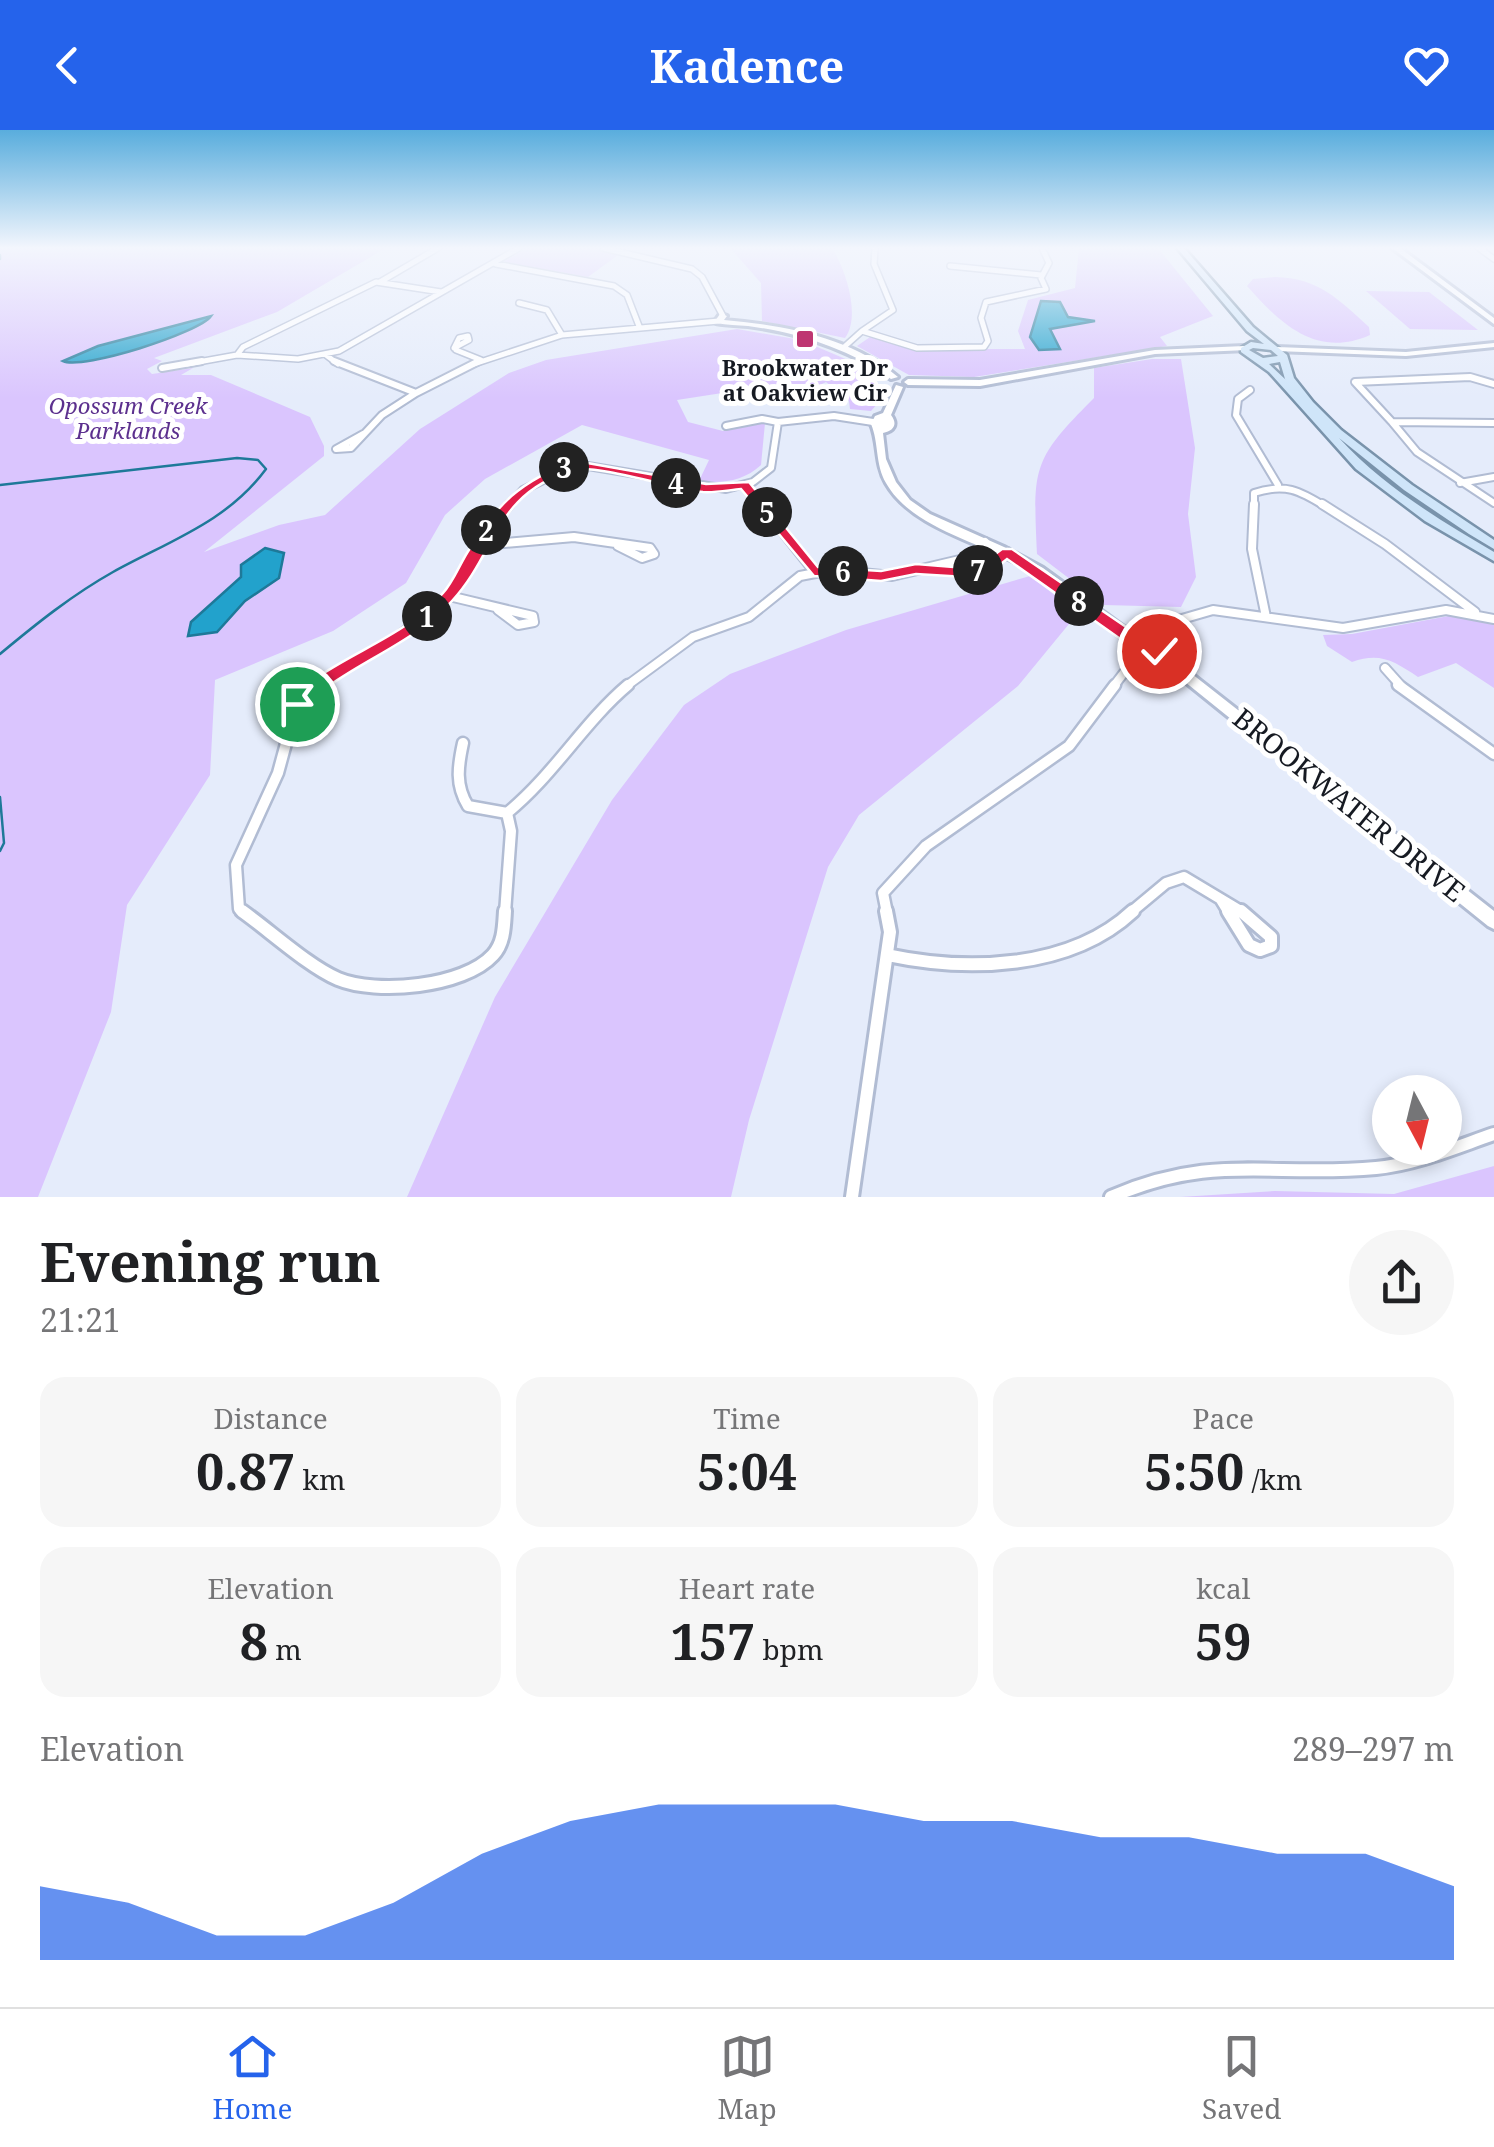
<!DOCTYPE html>
<meta charset="utf-8">
<style>
body{margin:0;font-family:"Noto Serif",serif;background:#f6f6f6;color:#202124;height:100vh;display:flex;flex-direction:column;font-size:38px;white-space:nowrap}
*{box-sizing:border-box;margin:0}
p{font-size:32px;color:#757577}
.icon{flex:none;width:55px;height:55px;fill:none;stroke:currentColor;stroke-width:2;stroke-linecap:round;stroke-linejoin:round}
.map{position:relative;height:1067px;overflow:hidden}
.details{display:flex;flex-direction:column;background:#fff;flex:1}
.details>*{flex:none}
.needle{width:65px;rotate:173deg}
.buttons{position:absolute;left:1372px;top:945px;display:grid;gap:20px}
.buttons a{display:grid;place-items:center;width:90px;height:90px;border-radius:50%;background:#fff;box-shadow:0 5px 15px #0003;font-size:50px}
.pin{position:absolute;display:grid;place-items:center;width:85px;height:85px;color:#fff;margin:-42px;border:5px solid #fff;border-radius:50%;box-shadow:0 2px 10px #0007}
.km{position:absolute;width:50px;height:50px;margin:-25px;border-radius:50%;background:#222;color:#fff;font-size:28px;line-height:50px;text-align:center}
.round{display:grid;place-items:center;flex:none;width:105px;height:105px;border-radius:52px;background:#f6f6f6}
.headline{display:flex;align-items:center;justify-content:space-between;height:170px;padding:0 40px}
h1{font-size:55px;font-weight:700;line-height:75px}
.metrics{display:grid;grid-template-columns:repeat(3,1fr);gap:15px;height:170px;padding:10px 40px}
.metrics div{display:grid;align-content:center;border-radius:25px;background:#f6f6f6;text-align:center}
.metrics b{font-size:50px;font-weight:700}
.metrics small{font-size:28px;font-weight:400}
.metrics p{font-size:28px}
.chart{height:280px;padding:20px 40px}
.chart p{display:flex;justify-content:space-between}
.chart svg{width:100%;height:180px;margin-top:10px;fill:#2563eb;opacity:.7}
header{display:flex;justify-content:space-between;align-items:center;height:130px;padding:0 40px;background:#2563eb;color:#fff;font-size:45px;font-weight:700}
.tab-bar{display:flex;justify-content:space-around;align-items:center;height:140px;border-top:2px solid #e0e0e0;background:#fff;font-size:28px;color:#757577}
.tab-bar a{display:grid;justify-items:center;gap:5px}
.tab-bar .active{color:#2563eb}
.map>svg:first-child{display:block}
</style>
<header><svg class="icon" aria-label="back" viewBox="0 0 24 24"><path d="M15 5l-7 7 7 7"/></svg>Kadence<svg class="icon" aria-label="heart" viewBox="0 0 24 24"><path d="M12 20l-8-8c-3-5 5-10 8-4 3-6 11-1 8 4z"/></svg></header>
<div class="map">
<svg width="1494" height="1067" viewBox="0 0 1494 1067">
<rect width="100%" height="100%" fill="#e5ecfb"/>
<path fill="#dac5fe" d="M0,118H386L277,182L154,228L162,231L147,239L152,244L193,238L181,245H211L310,287L324,316V326L204,422L279,395L325,385L420,299L509,243L546,230L737,199L801,210L876,242L875,254L885,265L871,281L850,279L849,271L826,252L816,257L748,259L677,270L688,292L723,301L765,293L761,335C744,351 722,354 699,351L709,330L582,295L485,349L445,385L406,453L333,501L215,550L210,645L127,775L111,882L38,1067H0Z
M528,118H592L618,125L588,147L503,132Z
M730,118H832C846,140 861,186 845,208L762,191L761,153Z
M1079,118H1158L1213,186L1160,207L1167,216L974,247L909,245L857,216L873,205L916,219H1025L1018,201L1028,170L1075,158Z
M1275,147C1319,148 1338,169 1369,197L1370,205C1316,229 1280,193 1247,156L1253,149Z
M1366,161L1429,162L1478,200L1410,199Z
M1152,229H1181L1195,318L1188,384L1196,447L1181,477L1104,475L1037,424C1033,337 1032,330 1094,268V238Z
M1030,446L1078,483L1018,556L859,685L828,737L749,990L731,1067H407L495,867L612,670L684,575L730,544L846,500Z
M1454,485L1494,494V558L1456,533L1418,547C1394,531 1380,522 1352,532L1327,516L1323,505L1352,504Z
M1494,1036V1067H1180L1275,1061L1394,1064Z"/>
<path fill="#22a2cc" stroke="#1e7999" stroke-width="2.5" d="M1041,171L1060,172L1068,187L1095,191L1050,199L1060,219L1039,220L1030,207Z
M211,186C199,203 83,240 63,231L98,216Z
M265,418L284,423L279,448L245,471L217,502L188,506L191,492L241,447V435Z"/>
<g fill="none" stroke-linecap="round" stroke-linejoin="round">
<path stroke="#1e7999" stroke-width="2.5" d="M0,125V129
M0,355L237,328L258,330L266,339C227,392 169,411 113,442C72,465 36,494 0,524
M0,667L4,713L0,721"/>
<defs>
<path id="street-far4" d="M603,118L692,139L702,147L723,186
M1479,118L1494,129
M496,134L614,156L627,165L639,196
M950,136L1041,145
M380,152L438,118
M519,173L547,180L562,205
M862,201L893,180L874,134L875,118
M468,206L469,210L454,218L459,208Z
M843,218L862,201L917,218L984,217L988,211L981,188L986,172L1046,159L1041,148L1049,133L1042,118
M456,220L481,230
M237,225L243,217L376,152L441,162
M326,225L338,234
M187,234L237,225L298,229L339,221L519,118
M474,234L562,205L719,191"/>
<path id="street-far3" d="M334,231L416,263L479,231
M162,238L202,231
M1250,260L1238,269L1236,285L1278,355
M1392,292L1355,252L1470,247L1494,254
M1494,293L1392,292L1417,322L1494,373
M726,296L762,289L778,292
M363,304L336,319L351,318L382,285L416,263
M1460,353L1494,347
M745,355L763,377
M508,377L523,360L576,334L726,359L753,352L771,338L778,292L834,286L873,292
M1254,377V363C1285,353 1299,360 1326,377"/>
<path id="street-far2" d="M761,374L814,441
M1254,374L1252,419L1266,487
M1322,374L1385,414L1475,482
M481,415L574,407L650,418L654,424L642,428L618,416
M929,439L981,440L1007,422
M449,466L533,486L534,492L518,495L498,480
M1152,509L1168,493L1213,480L1343,498L1446,480L1494,489
M1385,538L1402,557
M313,557L394,510L449,466L481,415L482,405L510,374
M625,557L693,507L749,487L800,446L831,440L892,446L964,429L985,412
M1113,557L1139,523"/>
<path id="street-far1" d="M1398,555L1494,624
M463,613C458,636 455,655 468,676L507,683
M1221,770L1229,783
M245,783L239,779L236,735L278,643L297,573L315,555
M505,783L511,701L507,683C553,646 583,593 628,555
M887,783L883,763L926,716L1069,616L1115,555
M1130,783L1166,753L1184,747L1244,783"/>
<path id="street" d="M242,781C269,800 308,836 338,849C376,865 464,857 493,825C504,813 504,797 505,781
M1228,781L1249,815L1260,820L1271,816V807L1241,781
M887,825C967,842 1070,840 1133,781
M852,1067L890,802L886,781
M1111,1067C1215,1022 1272,1048 1376,1038C1417,1034 1456,1017 1494,1004"/>
<path id="secondary" d="M1392,118H1400L1494,188V194Z
M720,184L727,186L724,190C783,195 851,207 898,247L891,249C849,219 800,203 748,196C738,195 727,195 716,193L715,191Z
M1494,213V217L1406,226L1277,221L1273,219L1277,217L1406,222Z
M1244,216H1247V220L1155,224L980,256L908,255L904,252L908,249L980,250L1155,220Z
M896,255L903,257L891,285C898,294 894,301 883,303L886,329L896,352L910,370L930,384L1004,417L1043,438L1135,505L1156,506L1166,518L1164,522L1494,781V799L1488,796L1154,527L1135,526L1127,512C1096,489 1067,463 1035,443C990,414 913,401 886,353C875,334 879,313 871,294L875,286L883,283ZM1140,513H1149L1153,519H1143Z"/>
<path id="primary" d="M1177,118H1184L1253,197L1287,225L1294,248L1313,272L1341,300L1412,355L1494,410V419L1469,404L1404,360L1339,308C1383,356 1438,389 1494,422V431L1425,391L1356,339L1269,242L1241,222V218L1251,212L1264,214L1247,201ZM1253,218L1271,220L1278,226L1263,228L1249,220ZM1280,232L1285,249L1286,250L1269,234Z"/>
</defs>
<use href="#street-far4" stroke="#b1bcd3" stroke-width="8"/>
<use href="#street-far3" stroke="#b1bcd3" stroke-width="10"/>
<use href="#street-far2" stroke="#b1bcd3" stroke-width="12"/>
<use href="#street-far1" stroke="#b1bcd3" stroke-width="15"/>
<use href="#street" stroke="#b1bcd3" stroke-width="18"/>
<use href="#secondary" stroke="#b1bcd3" stroke-width="6"/>
<use href="#primary" stroke="#7993ab" stroke-width="5"/>
<use href="#street-far4" stroke="#fff" stroke-width="5"/>
<use href="#street-far3" stroke="#fff" stroke-width="6"/>
<use href="#street-far2" stroke="#fff" stroke-width="8"/>
<use href="#street-far1" stroke="#fff" stroke-width="10"/>
<use href="#street" stroke="#fff" stroke-width="12"/>
<use href="#secondary" fill="#fff" fill-rule="evenodd"/>
<use href="#primary" fill="#cfe5f9" fill-rule="evenodd"/>
</g>
<linearGradient id="sky" x2="0" y2="1"><stop stop-color="#59addd"/><stop offset="0.44" stop-color="#f3f6fd"/><stop offset="1" stop-color="#f3f6fd" stop-opacity="0"/></linearGradient>
<rect width="1494" height="268" fill="url(#sky)"/>
<path fill="#e11d48" stroke="#fff" stroke-width="2.5" d="M576,331L706,354L749,352L818,437L881,441L916,434L966,438L982,434L1002,419H1012L1135,503L1158,505L1167,521L1159,526L1147,515L1126,513L1007,429L992,441L966,447L916,444L881,451L814,446L741,359C729,360 715,363 703,362C675,359 596,334 574,340C494,363 498,421 452,471C410,518 346,534 303,578H291V569C335,525 402,511 443,463C453,452 459,436 467,423C496,375 520,350 576,331Z"/>
<rect fill="#be3571" stroke="#fff" stroke-width="4" x="795" y="199" width="20" height="20" rx="5"/>
<g text-anchor="middle" stroke-width="10" stroke-linejoin="round" paint-order="stroke">
<g font-size="22" font-weight="bold" fill="#161a22" stroke="#fff">
<text x="805" y="246">Brookwater Dr<tspan x="805" dy="25">at Oakview Cir</tspan></text>
</g>
<g font-size="22" font-style="italic" fill="#5c308e" stroke="#fff">
<text x="128" y="284">Opossum Creek<tspan x="128" dy="25">Parklands</tspan></text>
</g>
<g font-size="28" fill="#161a22" stroke="#fff">
<text transform="translate(1349 675) rotate(39)" y="10">BROOKWATER DRIVE</text>
</g>
</g>
</svg>
<div class="buttons">
<a><svg class="needle" viewBox="-14 -14 28 28"><path d="M0-13l5 13h-10z" fill="#e53935"/><path d="M0 13l5-13h-10z" fill="#757577"/></svg></a>
</div>
<div class="pin" style="left:297px;top:574px;background:#1e9e55"><svg class="icon" aria-label="arrive" viewBox="0 0 24 24"><path d="M6 21V4h12l-3 4 3 4H6"/></svg></div>
<div class="pin" style="left:1159px;top:521px;background:#d93025"><svg class="icon" aria-label="check" viewBox="0 0 24 24"><path d="M5 12l5 5 9-10"/></svg></div>
<b class="km" style="left:427px;top:486px">1</b>
<b class="km" style="left:486px;top:400px">2</b>
<b class="km" style="left:564px;top:337px">3</b>
<b class="km" style="left:676px;top:353px">4</b>
<b class="km" style="left:767px;top:382px">5</b>
<b class="km" style="left:843px;top:441px">6</b>
<b class="km" style="left:978px;top:440px">7</b>
<b class="km" style="left:1079px;top:471px">8</b>
</div>
<section class="details">
<div class="headline"><div><h1>Evening run</h1><p>21:21</p></div><a class="round"><svg class="icon" aria-label="share" viewBox="0 0 24 24"><path d="M12 15V3M7 8l5-5 5 5M5 13v7h14v-7"/></svg></a></div>
<div class="metrics">
<div><p>Distance</p><b>0.87<small> km</small></b></div>
<div><p>Time</p><b>5:04</b></div>
<div><p>Pace</p><b>5:50<small> /km</small></b></div>
</div>
<div class="metrics">
<div><p>Elevation</p><b>8<small> m</small></b></div>
<div><p>Heart rate</p><b>157<small> bpm</small></b></div>
<div><p>kcal</p><b>59</b></div>
</div>
<div class="chart"><p><span>Elevation</span>289–297 m</p>
<svg viewBox="0 0 160 44" preserveAspectRatio="none"><path d="M0 44V26L10 30L20 38L30 38L40 30L50 18L60 10L70 6L80 6L90 6L100 10L110 10L120 14L130 14L140 18L150 18L160 26V44z"/></svg>
</div>
</section>
<nav class="tab-bar">
<a class="active"><svg class="icon" aria-label="home" viewBox="0 0 24 24"><path d="M3 11l9-7 9 7M6 9v11h12V9"/></svg>Home</a>
<a><svg class="icon" aria-label="map" viewBox="0 0 24 24"><path d="M3 6l6-2 6 2 6-2v14l-6 2-6-2-6 2zM9 4v14M15 6v14"/></svg>Map</a>
<a><svg class="icon" aria-label="saved" viewBox="0 0 24 24"><path d="M7 4h10v16l-5-4-5 4z"/></svg>Saved</a>
</nav>
